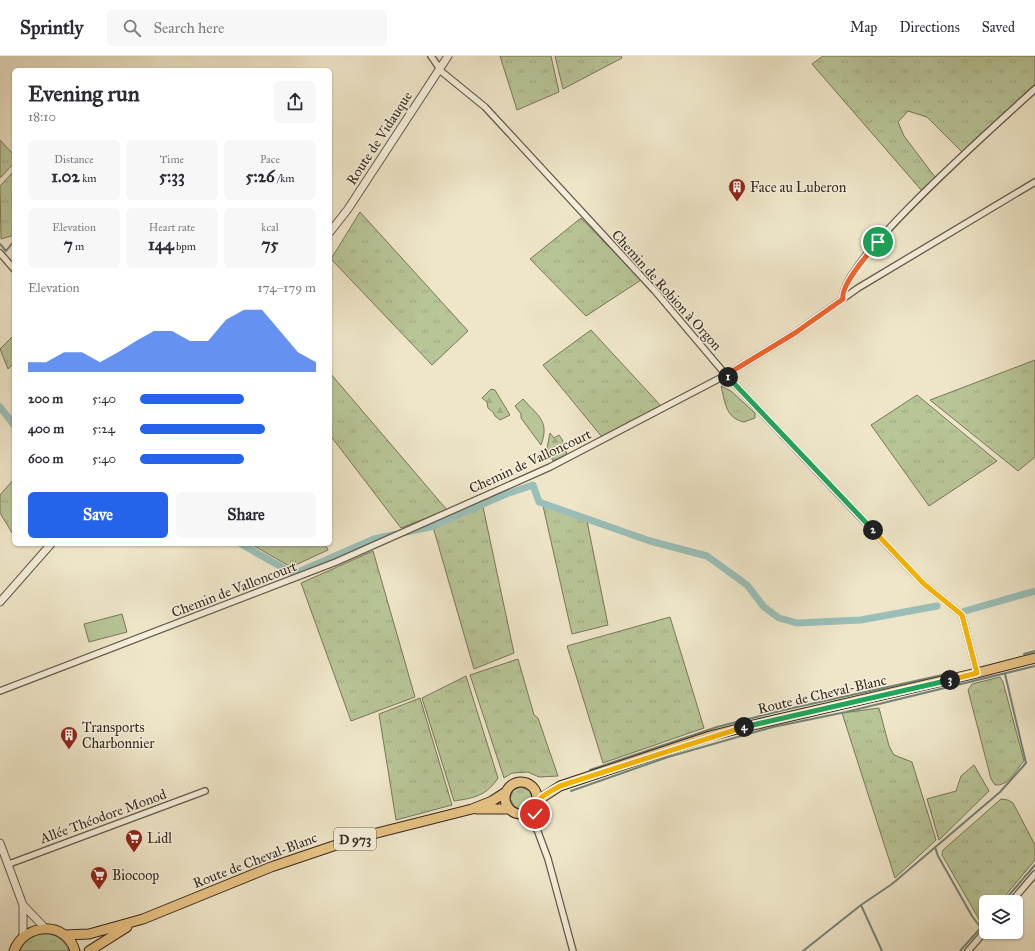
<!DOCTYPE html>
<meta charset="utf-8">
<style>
body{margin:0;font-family:"IM FELL Great Primer",serif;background:#f7f7f7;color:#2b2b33;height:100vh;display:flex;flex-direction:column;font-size:15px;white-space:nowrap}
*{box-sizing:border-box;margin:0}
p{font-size:13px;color:#7c7c81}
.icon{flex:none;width:22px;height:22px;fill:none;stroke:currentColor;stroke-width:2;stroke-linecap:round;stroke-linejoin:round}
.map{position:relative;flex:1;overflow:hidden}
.panel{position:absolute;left:12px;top:12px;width:320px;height:478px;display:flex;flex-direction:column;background:#fff;border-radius:6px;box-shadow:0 1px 3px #0004}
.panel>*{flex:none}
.buttons{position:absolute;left:979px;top:839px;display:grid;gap:8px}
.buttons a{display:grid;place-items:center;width:44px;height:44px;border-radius:6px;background:#fff;box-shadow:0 1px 3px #0004;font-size:20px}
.pin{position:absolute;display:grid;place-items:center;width:34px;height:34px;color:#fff;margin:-17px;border:2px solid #fff;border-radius:50%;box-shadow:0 1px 4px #0007}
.km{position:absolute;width:20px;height:20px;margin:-10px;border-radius:50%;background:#222;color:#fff;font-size:11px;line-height:20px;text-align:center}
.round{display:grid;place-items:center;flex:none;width:42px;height:42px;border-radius:6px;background:#f7f7f7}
.overview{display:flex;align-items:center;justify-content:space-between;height:68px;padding:0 16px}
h1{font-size:22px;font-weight:800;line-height:30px}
.figures{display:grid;grid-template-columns:repeat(3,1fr);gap:6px;height:68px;padding:4px 16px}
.figures div{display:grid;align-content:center;border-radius:6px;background:#f7f7f7;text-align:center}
.figures b{font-size:17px;font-weight:800}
.figures small{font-size:11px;font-weight:400}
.figures p{font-size:11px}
.chart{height:112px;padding:8px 16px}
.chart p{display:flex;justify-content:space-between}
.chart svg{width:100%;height:72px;margin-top:4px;fill:#2563eb;opacity:.7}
.action{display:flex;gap:8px;margin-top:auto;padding:8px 16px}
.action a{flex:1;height:46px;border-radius:6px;background:#2563eb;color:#fff;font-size:16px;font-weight:800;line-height:46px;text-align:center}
.action a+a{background:#f7f7f7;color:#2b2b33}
ul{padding:0 16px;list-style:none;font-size:13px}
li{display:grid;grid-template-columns:64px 48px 1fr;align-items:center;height:30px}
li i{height:10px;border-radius:5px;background:#2563eb}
header{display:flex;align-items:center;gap:24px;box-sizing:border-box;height:56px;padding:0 20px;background:#fff;border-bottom:1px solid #e1e1e2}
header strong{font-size:19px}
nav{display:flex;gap:22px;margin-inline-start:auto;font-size:14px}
.search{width:280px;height:36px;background:#f7f7f7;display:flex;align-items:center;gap:10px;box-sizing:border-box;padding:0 14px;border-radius:6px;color:#7c7c81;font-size:15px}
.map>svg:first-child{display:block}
</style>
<header>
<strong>Sprintly</strong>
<div class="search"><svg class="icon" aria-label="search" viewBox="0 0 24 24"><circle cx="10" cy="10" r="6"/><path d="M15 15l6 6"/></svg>Search here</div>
<nav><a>Map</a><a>Directions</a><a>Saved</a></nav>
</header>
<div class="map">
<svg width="1035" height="895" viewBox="0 0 1035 895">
<defs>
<pattern id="grass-tufts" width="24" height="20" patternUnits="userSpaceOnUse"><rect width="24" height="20" fill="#b8c597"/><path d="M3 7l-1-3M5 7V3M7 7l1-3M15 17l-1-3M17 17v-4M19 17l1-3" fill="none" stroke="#9fa982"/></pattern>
<pattern id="forest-firs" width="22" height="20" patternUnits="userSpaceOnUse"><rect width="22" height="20" fill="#b8c597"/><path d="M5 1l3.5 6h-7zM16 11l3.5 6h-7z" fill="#9fa982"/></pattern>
</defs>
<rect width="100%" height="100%" fill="#efe6c9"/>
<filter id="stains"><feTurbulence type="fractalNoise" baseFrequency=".005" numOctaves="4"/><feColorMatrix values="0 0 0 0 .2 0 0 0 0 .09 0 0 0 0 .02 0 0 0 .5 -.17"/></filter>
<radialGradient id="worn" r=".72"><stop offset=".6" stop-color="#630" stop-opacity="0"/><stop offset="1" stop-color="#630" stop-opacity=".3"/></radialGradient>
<path fill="url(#grass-tufts)" stroke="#77775a" d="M500,0H551L559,36L517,54Z
M555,0H621L622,2L563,33Z
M823,0H1035V28L962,96L927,61L908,55L898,66L904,80L935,121L922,135L812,8Z
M0,84L14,99V107L0,122Z
M14,115V179L1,183L0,130Z
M360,156L468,275L432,309L331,203Z
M581,162L641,224L586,260L530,203Z
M591,274L661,350L602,381L543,309Z
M14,279V307L8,313L0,293Z
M1035,304V401L1018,415L930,344Z
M330,317L447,454L401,472L330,379Z
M721,330L731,335L755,357V362L744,366C725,362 725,345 721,330Z
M917,339L997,405L929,450L871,369Z
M14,423V480L0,457V439Z
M543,450L587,465L608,569L572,578Z
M483,451L514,597L474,613L433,471Z
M251,488H325L328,494L291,511Z
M373,495L415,641L351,665L301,527Z
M670,561L704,672L603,707L567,590Z
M518,603L534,659L538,662L558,720L539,721L528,716L512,717L504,722L470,619Z
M466,620L498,722C487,739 475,742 454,745L422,642Z
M1000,621L1003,626L1024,705C1015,715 1009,730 995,729L991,723L968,634L972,628Z
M420,642L452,749L396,764L379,658Z
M879,652L889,690L894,699L912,706L936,784L895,822L842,657Z
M974,709L989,735L939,784L927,743L956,735L961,720Z
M521,731L530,735L532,742L523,748L521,753L515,751L510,743L513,734Z
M1001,743L1008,744L1013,747L1035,789V804L1000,846H986V861L980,865L942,799L943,794Z
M40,877C55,877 63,882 69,895H19C25,885 29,880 40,877Z"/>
<path fill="url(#forest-firs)" stroke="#77775a" d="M491,333L495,334L510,359L500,364L495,360L493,356L488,352L487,346L482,342Z
M550,377L554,382L559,379C564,385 564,391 567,398L553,405L547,392Z"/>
<path fill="#b8c597" stroke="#77775a" d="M523,343C538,360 550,365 541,389L521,362V358L515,350Z
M122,558L127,576L89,586L84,568Z"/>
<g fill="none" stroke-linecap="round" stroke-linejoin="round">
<path stroke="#72837a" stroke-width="2" d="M0,188L6,195L14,185
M1024,598L1035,595
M590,714L717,671L788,653L947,618
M571,735L668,701L773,671L846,656L1035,610
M935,791L938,800L972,860L981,872
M1003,846L1035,809
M861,849L882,895
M803,895L861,849L892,828L1000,736L1026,707L1005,618
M960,895L986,866"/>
<path stroke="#9abfb8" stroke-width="7" d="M0,351L14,369
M241,488L294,518L374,483L430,471L506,438L533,429L539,446L650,485L707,500L747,529L764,551L779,562L797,567L861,564L937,550
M965,555L1035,535"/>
<defs>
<path id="minor" d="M431,0L442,16L485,51L655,235L726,319L845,445L924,528L962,559L977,617
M0,197L14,213
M843,243C835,209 1005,61 1035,33
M0,635L336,506L550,411L726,319L795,277L858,232L1035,126
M533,752L538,776L548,803L573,895
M520,758L530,766L537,774
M9,808L205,735
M1011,846L1035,818
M968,895L986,874"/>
<path id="tertiary" d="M330,176L348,153L448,0
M0,546L51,488
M0,787L23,849V880
M23,849L45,872"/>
<path id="primary" d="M505 742a16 16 0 1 1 32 0a16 16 0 1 1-32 0Z
M537,745L560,730L710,680L749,670L977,617L1035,602
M477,753H509
M65,879L89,878L143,863L271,811L357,782L472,753L492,745L506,736
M14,895C24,867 66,864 75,895
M89,895L127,871"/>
</defs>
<use href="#minor" stroke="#645849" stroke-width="8"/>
<use href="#tertiary" stroke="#645849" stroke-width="9"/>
<use href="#primary" stroke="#36291e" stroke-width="11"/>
<use href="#minor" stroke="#f5efdc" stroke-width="5.5"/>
<use href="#tertiary" stroke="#f5efdc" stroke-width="7"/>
<use href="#primary" stroke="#e8c384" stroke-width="9"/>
</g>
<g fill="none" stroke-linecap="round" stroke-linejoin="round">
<defs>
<path id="split-1" d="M728,321L726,319L795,277L843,243C840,229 869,197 878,186"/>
<path id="split-2" d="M728,321L873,474"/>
<path id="split-3" d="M873,474L924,528L962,559L977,617L950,624"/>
<path id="split-4" d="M744,671L950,624"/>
<path id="split-5" d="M535,758C532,743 549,736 560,730L744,671"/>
</defs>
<use href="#split-1" stroke="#fff" stroke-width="8"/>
<use href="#split-2" stroke="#fff" stroke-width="8"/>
<use href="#split-3" stroke="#fff" stroke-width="8"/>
<use href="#split-4" stroke="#fff" stroke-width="8"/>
<use href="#split-5" stroke="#fff" stroke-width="8"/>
<use href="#split-1" stroke="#f0652b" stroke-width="5"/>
<use href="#split-2" stroke="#22a559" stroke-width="5"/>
<use href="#split-3" stroke="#f5b400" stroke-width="5"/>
<use href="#split-4" stroke="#22a559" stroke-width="5"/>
<use href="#split-5" stroke="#f5b400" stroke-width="5"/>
</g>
<defs>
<symbol id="building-pin" viewBox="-11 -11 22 30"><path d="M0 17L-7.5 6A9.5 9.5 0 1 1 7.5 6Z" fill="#8f2418" stroke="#f5efdc"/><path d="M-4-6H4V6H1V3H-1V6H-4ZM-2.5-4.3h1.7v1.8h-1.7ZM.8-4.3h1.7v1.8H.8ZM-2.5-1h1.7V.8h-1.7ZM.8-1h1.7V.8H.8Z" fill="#fff"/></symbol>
<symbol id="supermarket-pin" viewBox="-11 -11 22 30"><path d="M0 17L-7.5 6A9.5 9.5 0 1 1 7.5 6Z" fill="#8f2418" stroke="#f5efdc"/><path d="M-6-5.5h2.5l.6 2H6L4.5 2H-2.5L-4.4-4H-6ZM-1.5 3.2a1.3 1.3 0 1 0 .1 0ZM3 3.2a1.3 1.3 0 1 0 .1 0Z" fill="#fff"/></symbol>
</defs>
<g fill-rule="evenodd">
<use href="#building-pin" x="727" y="121" width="20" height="27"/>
<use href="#building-pin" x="59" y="669" width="20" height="27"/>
<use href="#supermarket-pin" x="124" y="772" width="20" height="27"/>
<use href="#supermarket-pin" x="89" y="809" width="20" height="27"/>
</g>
<g text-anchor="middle" stroke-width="3" stroke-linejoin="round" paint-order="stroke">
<rect fill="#f5efdc" stroke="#6f6457" stroke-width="1" x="334" y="772" width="42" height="22" rx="3"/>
<g font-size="13" font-weight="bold" fill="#36291e">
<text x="355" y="788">D 973</text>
</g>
<g font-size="14" fill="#36291e" stroke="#f5efdc">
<text transform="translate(379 82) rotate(-57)" y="5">Route de Vidauque</text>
<text transform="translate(667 234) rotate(48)" y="5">Chemin de Robion à Orgon</text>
<text transform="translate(530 405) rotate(-25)" y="5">Chemin de Valloncourt</text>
<text transform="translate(234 533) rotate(-21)" y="5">Chemin de Valloncourt</text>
<text transform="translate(822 638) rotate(-13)" y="5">Route de Cheval-Blanc</text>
<text transform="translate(103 760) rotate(-20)" y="5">Allée Théodore Monod</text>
<text transform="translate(255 804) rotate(-21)" y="5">Route de Cheval-Blanc</text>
</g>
<g font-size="14" fill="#36291e" stroke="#f5efdc" text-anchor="start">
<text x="750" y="136">Face au Luberon</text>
<text x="82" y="676">Transports<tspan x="82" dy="16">Charbonnier</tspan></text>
<text x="147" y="787">Lidl</text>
<text x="112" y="824">Biocoop</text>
</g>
</g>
<rect width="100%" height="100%" filter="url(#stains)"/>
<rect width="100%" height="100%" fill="url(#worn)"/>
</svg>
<div class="buttons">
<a><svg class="icon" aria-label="layers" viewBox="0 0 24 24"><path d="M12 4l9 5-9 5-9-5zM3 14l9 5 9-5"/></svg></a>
</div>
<div class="pin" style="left:878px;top:186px;background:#1e9e55"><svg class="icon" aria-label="arrive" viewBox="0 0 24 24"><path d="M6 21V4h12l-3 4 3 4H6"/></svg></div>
<div class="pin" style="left:535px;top:758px;background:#d93025"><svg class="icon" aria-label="check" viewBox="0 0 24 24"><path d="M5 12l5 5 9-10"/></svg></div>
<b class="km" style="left:728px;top:321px">1</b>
<b class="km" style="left:873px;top:474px">2</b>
<b class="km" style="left:950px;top:624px">3</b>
<b class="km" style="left:744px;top:671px">4</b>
<section class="panel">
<div class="overview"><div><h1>Evening run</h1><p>18:10</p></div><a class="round"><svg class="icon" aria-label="share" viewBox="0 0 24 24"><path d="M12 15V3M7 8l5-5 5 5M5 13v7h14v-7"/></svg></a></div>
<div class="figures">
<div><p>Distance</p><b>1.02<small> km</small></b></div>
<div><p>Time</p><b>5:33</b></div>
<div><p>Pace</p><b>5:26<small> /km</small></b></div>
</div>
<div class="figures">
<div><p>Elevation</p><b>7<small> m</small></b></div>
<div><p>Heart rate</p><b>144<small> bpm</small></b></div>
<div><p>kcal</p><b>75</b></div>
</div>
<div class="chart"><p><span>Elevation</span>174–179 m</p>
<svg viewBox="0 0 160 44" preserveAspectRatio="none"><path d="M0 44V38L10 38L20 32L30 32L40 38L50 32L60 25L70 19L80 19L90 25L100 25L110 12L120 6L130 6L140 19L150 32L160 38V44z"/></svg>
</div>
<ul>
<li><b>200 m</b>5:40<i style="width:59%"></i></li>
<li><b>400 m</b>5:24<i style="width:71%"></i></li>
<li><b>600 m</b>5:40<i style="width:59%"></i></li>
</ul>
<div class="action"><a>Save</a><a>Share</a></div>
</section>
</div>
